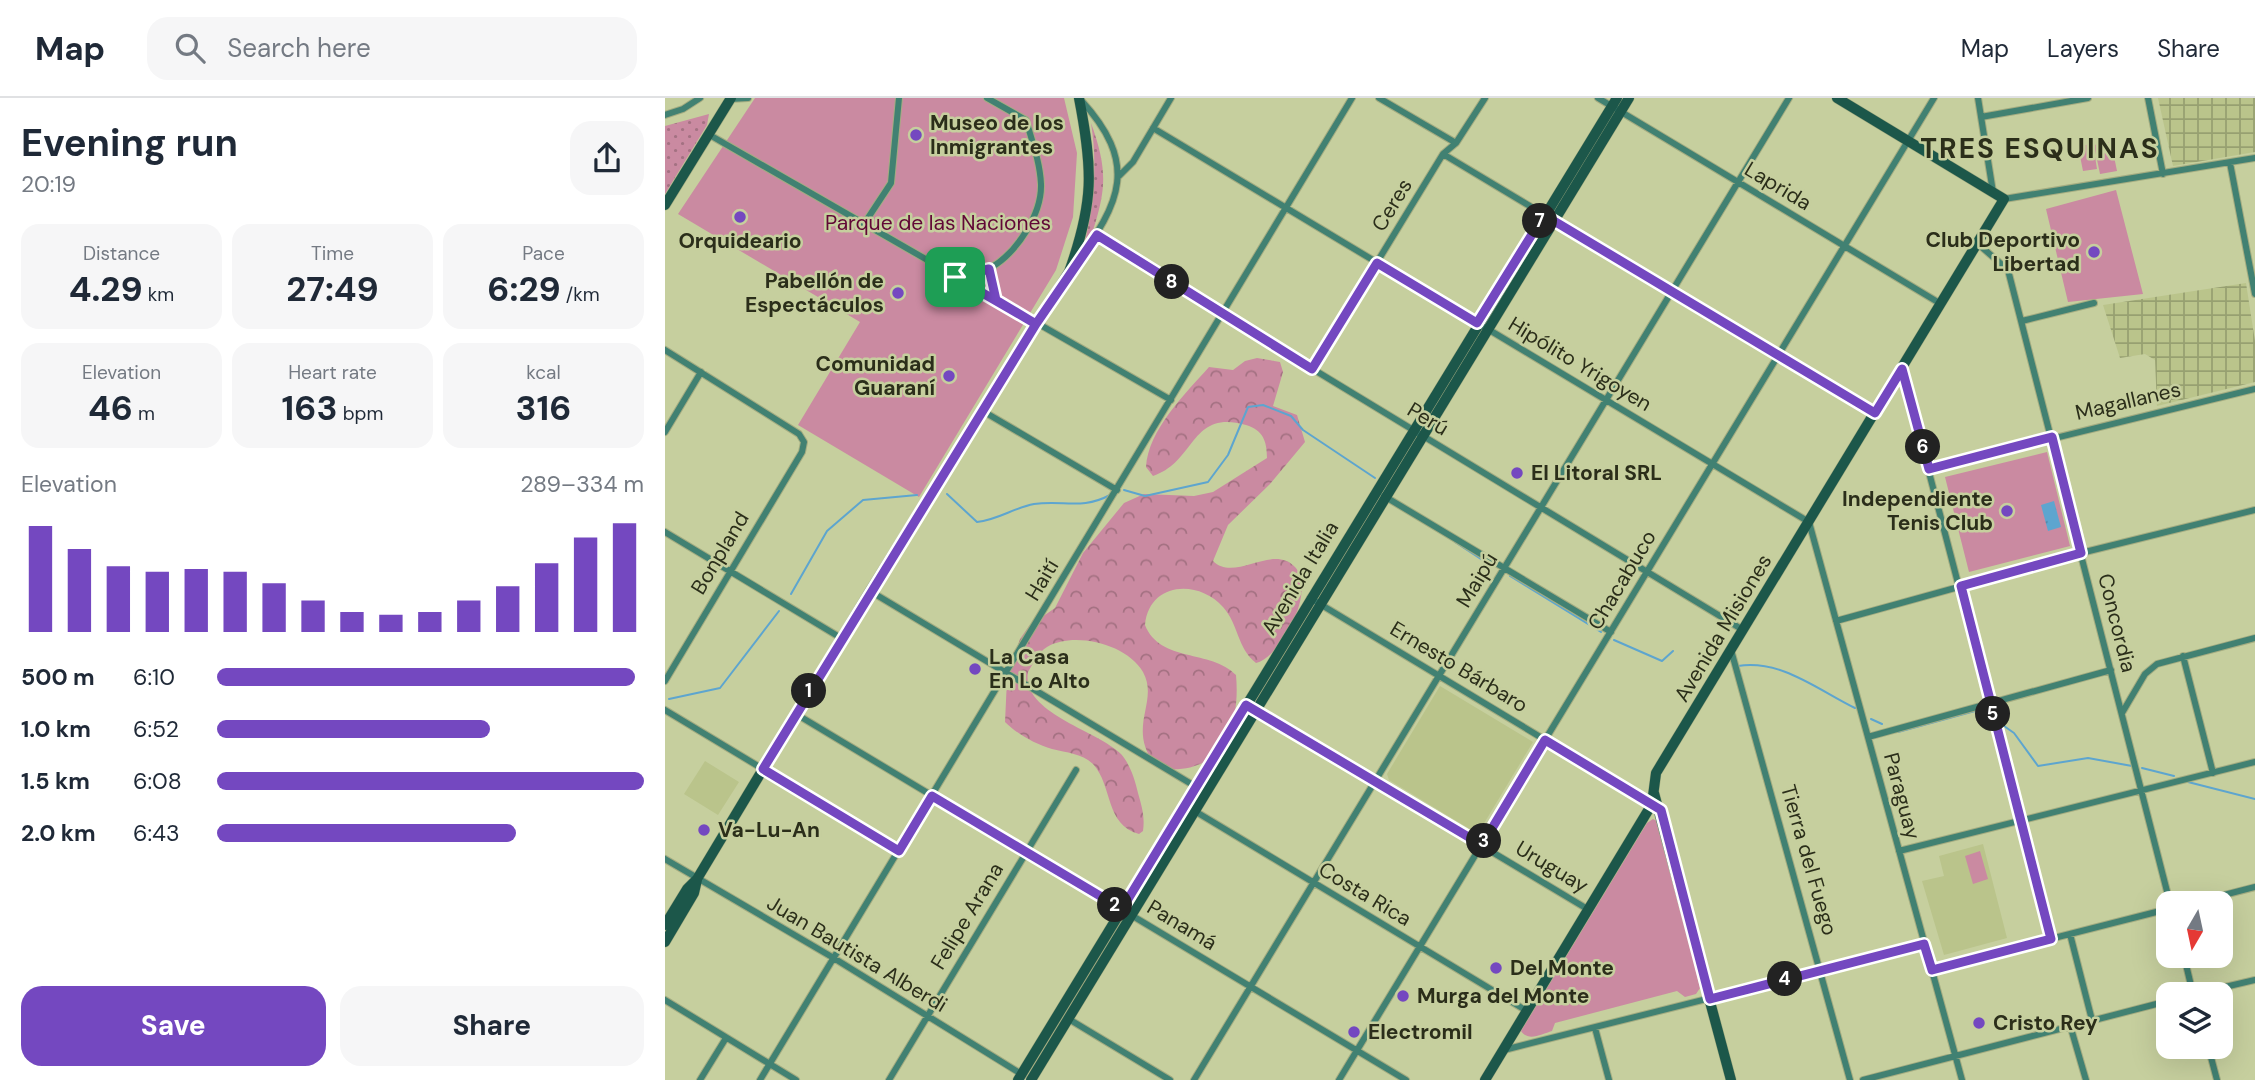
<!DOCTYPE html>
<meta charset="utf-8">
<style>
body{margin:0;font-family:"DM Sans",sans-serif;background:#f6f6f7;color:#1f2937;height:100vh;display:flex;flex-direction:column;font-size:26px;white-space:nowrap}
*{box-sizing:border-box;margin:0}
p{font-size:23px;color:#747a83}
.icon{flex:none;width:38px;height:38px;fill:none;stroke:currentColor;stroke-width:2;stroke-linecap:round;stroke-linejoin:round}
.map{position:relative;flex:1;overflow:hidden}
.panel{display:flex;flex-direction:column;background:#fff;width:665px}
.panel>*{flex:none}
.needle{width:46px;rotate:189deg}
.fabs{position:absolute;left:1491px;top:793px;display:grid;gap:14px}
.fabs a{display:grid;place-items:center;width:77px;height:77px;border-radius:14px;background:#fff;box-shadow:0 7px 28px #0002;font-size:35px}
.pin{position:absolute;display:grid;place-items:center;width:60px;height:60px;color:#fff;margin:-30px;border-radius:14px;box-shadow:0 4px 10px #0006}
.km{position:absolute;width:35px;height:35px;margin:-18px;border-radius:50%;background:#222;color:#fff;font-size:19px;line-height:35px;text-align:center}
.round{display:grid;place-items:center;flex:none;width:74px;height:74px;border-radius:21px;background:#f6f6f7}
.overview{display:flex;align-items:center;justify-content:space-between;height:119px;padding:0 21px}
h1{font-size:38px;font-weight:700;line-height:52px}
.figures{display:grid;grid-template-columns:repeat(3,1fr);gap:10px;height:119px;padding:7px 21px}
.figures div{display:grid;align-content:center;border-radius:18px;background:#f6f6f7;text-align:center}
.figures b{font-size:35px;font-weight:700}
.figures small{font-size:19px;font-weight:400}
.figures p{font-size:19px}
.chart{height:196px;padding:14px 21px}
.chart p{display:flex;justify-content:space-between}
.chart svg{width:100%;height:126px;margin-top:7px;stroke:#7448c0;stroke-width:6}
.button{display:flex;gap:14px;margin-top:auto;padding:14px 21px}
.button a{flex:1;height:80px;border-radius:21px;background:#7448c0;color:#fff;font-size:28px;font-weight:700;line-height:80px;text-align:center}
.button a+a{background:#f6f6f7;color:#1f2937}
ul{padding:0 21px;list-style:none;font-size:23px}
li{display:grid;grid-template-columns:112px 84px 1fr;align-items:center;height:52px}
li i{height:18px;border-radius:9px;background:#7448c0}
header{display:flex;align-items:center;gap:42px;box-sizing:border-box;height:98px;padding:0 35px;background:#fff;border-bottom:2px solid #e0e1e3}
header strong{font-size:33px}
nav{display:flex;gap:38px;margin-inline-start:auto;font-size:24px}
.search{width:490px;height:63px;background:#f6f6f7;display:flex;align-items:center;gap:18px;box-sizing:border-box;padding:0 24px;border-radius:21px;color:#747a83;font-size:26px}
main{display:flex;flex:1;min-height:0}
.map>svg:first-child{display:block}
</style>
<header>
<strong>Map</strong>
<div class="search"><svg class="icon" aria-label="search" viewBox="0 0 24 24"><circle cx="10" cy="10" r="6"/><path d="M15 15l6 6"/></svg>Search here</div>
<nav><a>Map</a><a>Layers</a><a>Share</a></nav>
</header>
<main>
<section class="panel">
<div class="overview"><div><h1>Evening run</h1><p>20:19</p></div><a class="round"><svg class="icon" aria-label="share" viewBox="0 0 24 24"><path d="M12 15V3M7 8l5-5 5 5M5 13v7h14v-7"/></svg></a></div>
<div class="figures">
<div><p>Distance</p><b>4.29<small> km</small></b></div>
<div><p>Time</p><b>27:49</b></div>
<div><p>Pace</p><b>6:29<small> /km</small></b></div>
</div>
<div class="figures">
<div><p>Elevation</p><b>46<small> m</small></b></div>
<div><p>Heart rate</p><b>163<small> bpm</small></b></div>
<div><p>kcal</p><b>316</b></div>
</div>
<div class="chart"><p><span>Elevation</span>289–334 m</p>
<svg viewBox="0 0 160 44" preserveAspectRatio="none"><path d="M5 44V7M15 44V15M25 44V21M35 44V23M45 44V22M55 44V23M65 44V27M75 44V33M85 44V37M95 44V38M105 44V37M115 44V33M125 44V28M135 44V20M145 44V11M155 44V6"/></svg>
</div>
<ul>
<li><b>500 m</b>6:10<i style="width:98%"></i></li>
<li><b>1.0 km</b>6:52<i style="width:64%"></i></li>
<li><b>1.5 km</b>6:08<i style="width:100%"></i></li>
<li><b>2.0 km</b>6:43<i style="width:70%"></i></li>
</ul>
<div class="button"><a>Save</a><a>Share</a></div>
</section>
<div class="map">
<svg width="1590" height="982" viewBox="0 0 1590 982">
<defs>
<pattern id="industrial-grid" width="8" height="8" patternUnits="userSpaceOnUse" patternTransform="scale(1.75)"><rect width="8" height="8" fill="#bac48b"/><path d="M0 4h8M4 0v8" fill="none" stroke="#97a071"/></pattern>
<pattern id="grass-dots" width="8" height="8" patternUnits="userSpaceOnUse" patternTransform="scale(1.75)"><rect width="8" height="8" fill="#ca8aa1"/><path d="M2 2h.1M6 6h.1" fill="none" stroke="#a47182" stroke-width="1.8" stroke-linecap="round"/></pattern>
<pattern id="forest-crowns" width="20" height="18" patternUnits="userSpaceOnUse" patternTransform="scale(1.75)"><rect width="20" height="18" fill="#ca8aa1"/><path d="M2 6a3 3 0 1 1 6 0M12 15a3 3 0 1 1 6 0" fill="none" stroke="#a47182"/></pattern>
<pattern id="water-ripples" width="26" height="14" patternUnits="userSpaceOnUse" patternTransform="scale(1.75)"><rect width="26" height="14" fill="#5da5cf"/><path d="M2 4q2-2 4 0t4 0M15 11q2-2 4 0t4 0" fill="none" stroke="#4d87a7"/></pattern>
</defs>
<rect width="100%" height="100%" fill="#c6cf9e"/>
<path fill="#bac48b" d="M775,588L868,644L815,732L808,733L724,682L722,676Z
M40,663L74,684L53,717L19,696Z
M1318,746L1342,840L1279,857L1257,783L1279,778L1274,758Z"/>
<path fill="url(#industrial-grid)" d="M1493,0H1590V54L1508,68Z
M1581,185L1590,243V284L1492,308L1490,262L1480,256L1455,260L1438,207Z"/>
<path fill="url(#grass-dots)" d="M44,16L42,27L0,96V28Z
M426,25C446,80 439,98 422,152L419,149C428,106 433,68 426,25Z"/>
<path fill="url(#forest-crowns)" d="M592,260L615,264L618,274L608,308L632,317L640,344L605,386L563,427L548,463C570,485 607,445 630,469C652,492 616,559 591,565C572,550 574,527 558,509C533,481 484,484 480,527C495,565 546,551 571,577C576,631 555,680 493,670C459,631 495,605 478,574C462,546 409,533 382,549C373,554 368,566 363,574C356,615 432,632 456,656C465,666 470,682 473,695C477,709 480,719 478,733L474,736C440,727 448,688 428,666C416,655 402,655 387,651C370,646 352,636 340,624L342,581L355,541L364,528L390,510L418,455L459,405L479,396L529,398L548,394L602,360C602,343 598,332 581,327C525,311 531,364 488,378L481,369C483,332 520,296 544,269L568,272L580,263Z"/>
<path fill="#ca8aa1" d="M90,0H399L412,55L408,119L391,172L254,399L133,327L195,224L13,116Z
M1446,44L1452,73L1435,76L1429,47Z
M1428,46L1432,71L1418,73L1413,48Z
M1451,92L1478,196L1403,204L1381,111Z
M1382,354L1405,448L1304,474L1280,379Z
M988,721L996,725L1035,890L1031,896L1020,899L1012,893L890,925L887,933C877,936 863,944 856,933L982,725Z
M1315,753L1323,781L1308,786L1300,758Z"/>
<path fill="url(#water-ripples)" d="M1389,403L1396,429L1383,433L1376,407Z"/>
<g fill="none" stroke-linecap="round" stroke-linejoin="round">
<path stroke="#5da5cf" stroke-width="2" d="M459,392L480,398L543,384L563,357L583,309L598,307L626,318L638,332L710,380
M282,396L312,424C333,422 348,410 369,406C399,402 417,412 445,397
M790,444L828,469
M845,478L936,534
M126,496L162,433L198,402L252,397
M949,542L997,563L1008,553
M1073,568C1116,561 1153,592 1190,610
M4,601L55,590L114,513
M1206,621L1217,626
M1339,628L1349,635L1373,668L1423,660L1467,668
M1233,634L1310,613L1325,621
M1477,670L1509,678
M1523,684L1590,701"/>
<defs>
<path id="street" d="M714,0L791,45
M933,0L1276,206
M1313,0L1328,94
M1483,0L1498,76
M65,1L83,0
M0,17L18,11L35,0
M1316,19L1423,0
M488,30L1144,424L1297,982
M43,36L506,302
M778,56L1210,315
M1565,65L1590,196
M454,78L468,64L506,0
M1339,101L1590,60
M199,126L226,85L234,0
M432,137L557,216L1078,532
M1312,145L1343,172L1505,805
M409,167C457,104 474,65 415,1
M325,171L331,202
M290,179C302,176 317,175 327,169C352,154 377,116 376,86C375,64 367,43 361,22L322,0
M1357,223L1429,205
M0,252L134,336L139,344L137,354L0,583
M647,271L778,56L791,45L820,0
M1237,271L1386,841
M316,312L452,392
M0,334L36,274
M1264,371L1590,291
M719,398L946,534
M0,434L176,540
M205,493L533,690
M645,500L988,707
M1171,523L1416,455L1590,412
M1066,552L1185,982
M1518,558L1548,675
M588,611L924,812
M0,612L234,753
M1457,615L1480,576L1492,566L1590,540
M131,616L741,982
M1203,639L1446,572
M528,712L862,913
M1234,753L1590,664
M0,761L167,859L358,977
M1528,805L1590,789
M1405,836L1427,922
M1519,858L1528,896
M1267,871L1503,811
M1530,896L1590,882
M0,902L131,982
M402,920L505,982
M1405,927L1421,982
M930,930L944,982
M1543,948L1552,982
M839,952L1260,846
M35,982L61,940
M95,982L687,0
M224,982L411,672
M529,982L1124,0
M674,982L1269,0
M1198,982L1503,903"/>
<path id="secondary" d="M0,107L66,0
M989,695L1066,982
M0,827L22,791L32,781L205,493L404,174C429,104 428,72 414,0
M0,844L29,795L32,782
M353,982L952,0
M366,982L964,0
M820,982L987,706L991,675L1339,101L1172,0"/>
</defs>
<use href="#street" stroke="#a4ac81" stroke-width="8"/>
<use href="#secondary" stroke="#a4ac81" stroke-width="11"/>
<use href="#street" stroke="#418172" stroke-width="6"/>
<use href="#secondary" stroke="#1c574a" stroke-width="10"/>
</g>
<g fill="none" stroke-linecap="round" stroke-linejoin="round">
<defs>
<path id="route" d="M290,179L371,226L98,671L234,753L267,698L457,811L581,607L817,747L880,642L996,712L1045,901L1259,846L1267,872L1386,841L1296,488L1416,455L1387,339L1264,371L1237,271L1210,315L879,117L812,225L712,165L647,271L432,137L371,226L331,202L324,171L290,179"/>
</defs>
<use href="#route" stroke="#fff" stroke-width="14"/>
<use href="#route" stroke="#7448c0" stroke-width="9"/>
</g>
<g fill="#7448c0" stroke="#c6cf9e" stroke-width="2.5">
<circle cx="251" cy="37" r="7"/>
<circle cx="75" cy="119" r="7"/>
<circle cx="1429" cy="154" r="7"/>
<circle cx="233" cy="195" r="7"/>
<circle cx="284" cy="278" r="7"/>
<circle cx="852" cy="375" r="7"/>
<circle cx="1342" cy="413" r="7"/>
<circle cx="310" cy="571" r="7"/>
<circle cx="39" cy="732" r="7"/>
<circle cx="831" cy="870" r="7"/>
<circle cx="738" cy="898" r="7"/>
<circle cx="1314" cy="925" r="7"/>
<circle cx="689" cy="934" r="7"/>
</g>
<g text-anchor="middle" stroke-width="5" stroke-linejoin="round" paint-order="stroke">
<g font-size="21" font-weight="bold" fill="#2b2e1a" stroke="#c6cf9e" text-anchor="start">
<text x="265" y="32">Museo de los<tspan x="265" dy="24">Inmigrantes</tspan></text>
<text x="1415" y="149" text-anchor="end">Club Deportivo<tspan x="1415" dy="24">Libertad</tspan></text>
<text x="75" y="150" text-anchor="middle">Orquideario</text>
<text x="219" y="190" text-anchor="end">Pabellón de<tspan x="219" dy="24">Espectáculos</tspan></text>
<text x="270" y="273" text-anchor="end">Comunidad<tspan x="270" dy="24">Guaraní</tspan></text>
<text x="866" y="382">El Litoral SRL</text>
<text x="1328" y="408" text-anchor="end">Independiente<tspan x="1328" dy="24">Tenis Club</tspan></text>
<text x="324" y="566">La Casa<tspan x="324" dy="24">En Lo Alto</tspan></text>
<text x="53" y="739">Va-Lu-An</text>
<text x="845" y="877">Del Monte</text>
<text x="752" y="905">Murga del Monte</text>
<text x="1328" y="932">Cristo Rey</text>
<text x="703" y="941">Electromil</text>
</g>
<g font-size="21" fill="#2b2e1a" stroke="#c6cf9e">
<text transform="translate(1113 88) rotate(31)" y="7">Laprida</text>
<text transform="translate(727 107) rotate(-59)" y="7">Ceres</text>
<text transform="translate(915 266) rotate(31)" y="7">Hipólito Yrigoyen</text>
<text transform="translate(1463 303) rotate(-13)" y="7">Magallanes</text>
<text transform="translate(763 321) rotate(31)" y="7">Perú</text>
<text transform="translate(55 455) rotate(-59)" y="7">Bonpland</text>
<text transform="translate(635 480) rotate(-59)" y="7">Avenida Italia</text>
<text transform="translate(377 482) rotate(-59)" y="7">Haití</text>
<text transform="translate(812 482) rotate(-59)" y="7">Maipú</text>
<text transform="translate(957 482) rotate(-59)" y="7">Chacabuco</text>
<text transform="translate(1452 525) rotate(76)" y="7">Concordia</text>
<text transform="translate(1058 530) rotate(-59)" y="7">Avenida Misiones</text>
<text transform="translate(794 569) rotate(31)" y="7">Ernesto Bárbaro</text>
<text transform="translate(1237 698) rotate(75)" y="7">Paraguay</text>
<text transform="translate(1144 762) rotate(74)" y="7">Tierra del Fuego</text>
<text transform="translate(887 769) rotate(31)" y="7">Uruguay</text>
<text transform="translate(700 796) rotate(31)" y="7">Costa Rica</text>
<text transform="translate(302 818) rotate(-59)" y="7">Felipe Arana</text>
<text transform="translate(517 827) rotate(31)" y="7">Panamá</text>
<text transform="translate(192 856) rotate(31)" y="7">Juan Bautista Alberdi</text>
</g>
<g font-size="21" fill="#610736" stroke="#c6cf9e">
<text x="273" y="132">Parque de las Naciones</text>
</g>
<g font-size="28" font-weight="bold" letter-spacing="2" fill="#2b2e1a" stroke="#c6cf9e">
<text x="1375" y="60">TRES ESQUINAS</text>
</g>
</g>
</svg>
<div class="fabs">
<a><svg class="needle" viewBox="-14 -14 28 28"><path d="M0-13l5 13h-10z" fill="#e53935"/><path d="M0 13l5-13h-10z" fill="#747a83"/></svg></a>
<a><svg class="icon" aria-label="layers" viewBox="0 0 24 24"><path d="M12 4l9 5-9 5-9-5zM3 14l9 5 9-5"/></svg></a>
</div>
<div class="pin" style="left:290px;top:179px;background:#1e9e55"><svg class="icon" aria-label="arrive" viewBox="0 0 24 24"><path d="M6 21V4h12l-3 4 3 4H6"/></svg></div>
<b class="km" style="left:144px;top:593px">1</b>
<b class="km" style="left:450px;top:807px">2</b>
<b class="km" style="left:819px;top:743px">3</b>
<b class="km" style="left:1120px;top:881px">4</b>
<b class="km" style="left:1328px;top:616px">5</b>
<b class="km" style="left:1258px;top:349px">6</b>
<b class="km" style="left:875px;top:123px">7</b>
<b class="km" style="left:507px;top:184px">8</b>
</div>
</main>
